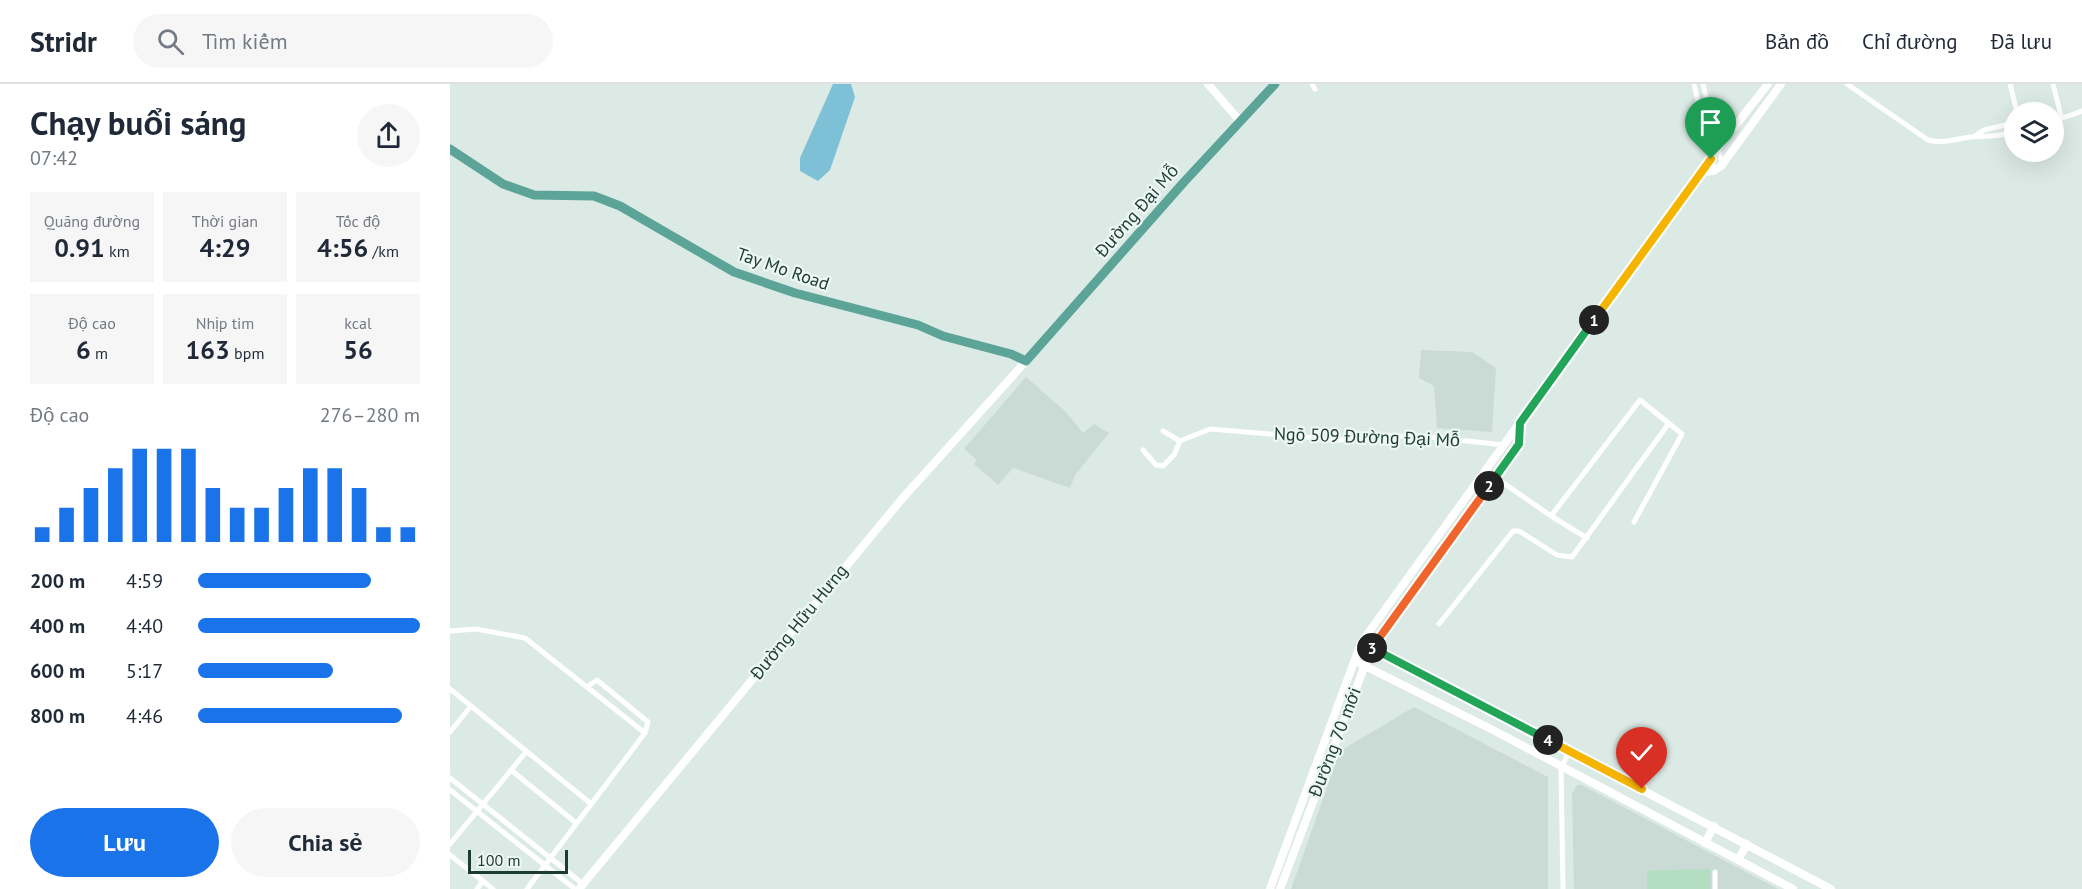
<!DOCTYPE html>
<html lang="vi">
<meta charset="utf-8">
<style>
body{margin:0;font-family:"PT Sans",sans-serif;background:#f6f6f7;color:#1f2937;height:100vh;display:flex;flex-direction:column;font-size:22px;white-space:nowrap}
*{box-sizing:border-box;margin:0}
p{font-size:20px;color:#747a83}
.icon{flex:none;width:33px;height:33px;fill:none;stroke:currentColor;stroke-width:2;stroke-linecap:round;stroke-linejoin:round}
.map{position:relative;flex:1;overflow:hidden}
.drawer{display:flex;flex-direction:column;background:#fff;width:450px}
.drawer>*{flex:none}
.tools{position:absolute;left:1554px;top:18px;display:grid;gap:12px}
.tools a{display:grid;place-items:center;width:60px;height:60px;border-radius:50%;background:#fff;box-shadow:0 6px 24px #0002;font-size:30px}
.scale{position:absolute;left:18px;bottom:15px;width:100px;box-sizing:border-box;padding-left:6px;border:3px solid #1d3b35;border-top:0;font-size:16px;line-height:21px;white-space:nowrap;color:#1d3b35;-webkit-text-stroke:4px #edf7f3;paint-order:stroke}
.pin{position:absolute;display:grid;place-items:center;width:51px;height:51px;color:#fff;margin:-62px -26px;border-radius:50% 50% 50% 0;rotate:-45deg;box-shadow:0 0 6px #0007}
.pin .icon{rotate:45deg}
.km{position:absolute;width:30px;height:30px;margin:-15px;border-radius:50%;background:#222;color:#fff;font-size:16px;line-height:30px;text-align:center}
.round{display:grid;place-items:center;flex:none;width:63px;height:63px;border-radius:32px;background:#f6f6f7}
.overview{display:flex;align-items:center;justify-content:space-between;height:102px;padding:0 30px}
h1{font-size:33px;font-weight:700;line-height:45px}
.metrics{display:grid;grid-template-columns:repeat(3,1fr);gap:9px;height:102px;padding:6px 30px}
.metrics div{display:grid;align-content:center;border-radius:0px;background:#f6f6f7;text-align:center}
.metrics b{font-size:26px;font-weight:700}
.metrics small{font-size:16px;font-weight:400}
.metrics p{font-size:16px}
.chart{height:168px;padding:12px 30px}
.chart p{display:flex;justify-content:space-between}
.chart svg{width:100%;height:108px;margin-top:6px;stroke:#1a73e8;stroke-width:6}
.action{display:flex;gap:12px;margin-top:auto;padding:12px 30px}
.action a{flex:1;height:69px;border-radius:36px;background:#1a73e8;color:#fff;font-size:24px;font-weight:700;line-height:69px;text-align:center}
.action a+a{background:#f6f6f7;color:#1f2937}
ul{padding:0 30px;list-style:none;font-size:20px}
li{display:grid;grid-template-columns:96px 72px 1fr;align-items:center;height:45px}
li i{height:15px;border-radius:8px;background:#1a73e8}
header{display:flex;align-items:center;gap:36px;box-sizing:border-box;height:84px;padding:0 30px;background:#fff;border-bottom:2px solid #e0e1e3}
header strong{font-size:28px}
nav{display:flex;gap:33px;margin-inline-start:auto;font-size:21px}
.search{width:420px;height:54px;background:#f6f6f7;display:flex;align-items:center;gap:15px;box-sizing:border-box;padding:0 21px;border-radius:33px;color:#747a83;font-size:22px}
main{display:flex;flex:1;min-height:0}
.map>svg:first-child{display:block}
</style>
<header>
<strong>Stridr</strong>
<div class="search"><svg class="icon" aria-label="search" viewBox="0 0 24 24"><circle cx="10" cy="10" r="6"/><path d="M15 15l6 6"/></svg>Tìm kiếm</div>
<nav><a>Bản đồ</a><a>Chỉ đường</a><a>Đã lưu</a></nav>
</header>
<main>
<section class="drawer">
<div class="overview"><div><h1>Chạy buổi sáng</h1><p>07:42</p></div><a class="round"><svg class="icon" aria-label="share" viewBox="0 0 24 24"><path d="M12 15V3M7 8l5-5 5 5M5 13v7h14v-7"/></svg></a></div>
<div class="metrics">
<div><p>Quãng đường</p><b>0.91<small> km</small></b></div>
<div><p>Thời gian</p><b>4:29</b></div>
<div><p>Tốc độ</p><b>4:56<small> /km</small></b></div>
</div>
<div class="metrics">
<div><p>Độ cao</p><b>6<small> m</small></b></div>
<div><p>Nhịp tim</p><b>163<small> bpm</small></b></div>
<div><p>kcal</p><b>56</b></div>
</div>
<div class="chart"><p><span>Độ cao</span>276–280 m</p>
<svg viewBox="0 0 160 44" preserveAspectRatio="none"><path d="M5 44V38M15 44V30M25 44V22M35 44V14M45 44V6M55 44V6M65 44V6M75 44V22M85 44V30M95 44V30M105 44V22M115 44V14M125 44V14M135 44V22M145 44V38M155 44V38"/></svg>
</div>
<ul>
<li><b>200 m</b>4:59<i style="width:78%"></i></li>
<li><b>400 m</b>4:40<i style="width:100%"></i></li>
<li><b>600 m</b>5:17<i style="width:61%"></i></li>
<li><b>800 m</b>4:46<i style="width:92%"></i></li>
</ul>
<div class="action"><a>Lưu</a><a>Chia sẻ</a></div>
</section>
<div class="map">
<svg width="1632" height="805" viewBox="0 0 1632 805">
<rect width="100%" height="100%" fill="#dceae5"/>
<path fill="#cadad4" d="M971,266L1022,268L1046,284L1042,348L987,344L984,302L969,294Z
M576,293L616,328L633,349L644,340L659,349L625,391L620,404L563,384L548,401L524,380L527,376L514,365Z
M964,623L1098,693V805H841L890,667Z
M1127,701H1132L1328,805H1124L1122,710Z"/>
<path fill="#b2dec2" d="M1260,785V805H1197V787Z"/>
<path fill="#7ec0d6" d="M383,0H401L405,13L380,86L368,97L350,87V74Z"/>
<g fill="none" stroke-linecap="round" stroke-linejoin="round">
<path stroke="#fff" stroke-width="5" d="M862,0L865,5
M1244,0L1264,87
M1253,0L1272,81
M1397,0L1478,56C1494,60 1506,55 1521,53C1539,52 1547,53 1564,48
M1560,0L1567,28
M1603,0L1611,32
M1604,37L1632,27
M1523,53L1534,46L1564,39
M713,347L730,357L760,345L891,356L917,351L981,353L1054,361
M693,366L706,381L713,382L724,371L730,357
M1045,393L1101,432
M1137,454L1101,432L1190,316L1232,350L1184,438
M989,540L1063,447H1069L1107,471L1122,473L1219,339
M0,547L26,545L75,554L195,649
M0,605L21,622L0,648
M21,622L140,719
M61,686L125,738
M0,694L133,800
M0,706L125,805
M0,760L76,668
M0,771L43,805
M1265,788V805
M27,805L33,797
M77,805L195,649L198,638L147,596L138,602
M1113,805L1111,684L1119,668"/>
<path stroke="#fff" stroke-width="8" d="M758,0L789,36
M1251,88L1264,87L1272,81L1331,0
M911,559L1381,805
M911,580L1043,646L1343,805
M1255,759L1264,742
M1288,776L1297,760
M129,805L451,416L576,277
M820,805L911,559L1267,65L1318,0
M830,805L921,565L1069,360L1070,341"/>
<path stroke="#5ca498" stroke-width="9" d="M0,65L53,100L84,111L144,112L170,122L284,188L345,209L468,241L493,252L561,270L576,277L734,98L825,0"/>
</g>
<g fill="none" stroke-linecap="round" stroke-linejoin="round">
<defs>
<path id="split-1" d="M1144,236L1261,75"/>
<path id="split-2" d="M1039,402L1069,360L1070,339L1144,236"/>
<path id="split-3" d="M922,564L1039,402"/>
<path id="split-4" d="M922,564L1098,656"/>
<path id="split-5" d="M1098,656L1192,705"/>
</defs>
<use href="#split-1" stroke="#fff" stroke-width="12"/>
<use href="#split-2" stroke="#fff" stroke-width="12"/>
<use href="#split-3" stroke="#fff" stroke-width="12"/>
<use href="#split-4" stroke="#fff" stroke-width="12"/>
<use href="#split-5" stroke="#fff" stroke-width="12"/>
<use href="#split-1" stroke="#f5b400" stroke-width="8"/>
<use href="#split-2" stroke="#22a559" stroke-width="8"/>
<use href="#split-3" stroke="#f0652b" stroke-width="8"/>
<use href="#split-4" stroke="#22a559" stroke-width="8"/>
<use href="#split-5" stroke="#f5b400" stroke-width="8"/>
</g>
<g text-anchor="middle" stroke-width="4.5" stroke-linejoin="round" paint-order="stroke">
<g font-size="18" fill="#1d3b35" stroke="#edf7f3">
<text transform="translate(687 127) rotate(-49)" y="6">Đường Đại Mỗ</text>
<text transform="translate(333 185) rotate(19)" y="6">Tay Mo Road</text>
<text transform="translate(917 353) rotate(2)" y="6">Ngõ 509 Đường Đại Mỗ</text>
<text transform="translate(349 538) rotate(-51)" y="6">Đường Hữu Hưng</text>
<text transform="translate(885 658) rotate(-69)" y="6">Đường 70 mới</text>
</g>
</g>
</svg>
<div class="tools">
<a><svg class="icon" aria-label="layers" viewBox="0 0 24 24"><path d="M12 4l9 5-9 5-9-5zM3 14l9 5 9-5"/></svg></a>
</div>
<div class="scale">100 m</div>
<div class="pin" style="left:1261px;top:75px;background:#1e9e55"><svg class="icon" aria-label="arrive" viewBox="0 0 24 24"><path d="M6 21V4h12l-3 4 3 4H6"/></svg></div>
<div class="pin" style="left:1192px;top:705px;background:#d93025"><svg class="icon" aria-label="check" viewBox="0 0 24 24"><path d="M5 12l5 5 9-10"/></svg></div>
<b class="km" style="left:1144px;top:236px">1</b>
<b class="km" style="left:1039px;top:402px">2</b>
<b class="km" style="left:922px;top:564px">3</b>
<b class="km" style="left:1098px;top:656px">4</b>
</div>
</main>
